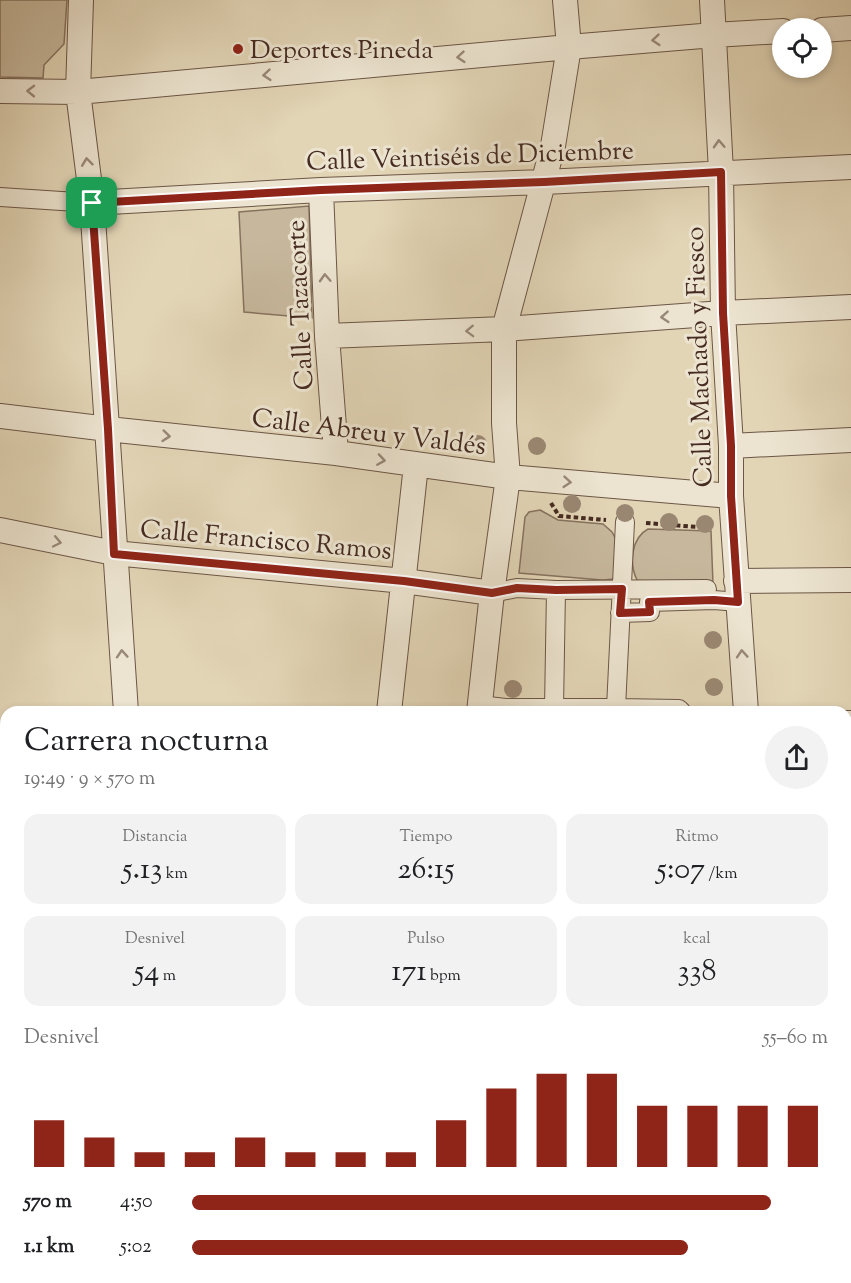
<!DOCTYPE html>
<html lang="es">
<meta charset="utf-8">
<style>
body{margin:0;font-family:"Sorts Mill Goudy",serif;background:#f2f2f2;color:#202124;height:100vh;display:flex;flex-direction:column;font-size:22px;white-space:nowrap}
*{box-sizing:border-box;margin:0}
p{font-size:20px;color:#757577}
.icon{flex:none;width:33px;height:33px;fill:none;stroke:currentColor;stroke-width:2;stroke-linecap:round;stroke-linejoin:round}
.map{position:relative;flex:1;overflow:hidden}
.side{position:absolute;left:0px;top:706px;width:852px;height:578px;display:flex;flex-direction:column;background:#fff;border-radius:18px 18px 0 0;box-shadow:0 3px 9px #0003}
.side>*{flex:none}
.fabs{position:absolute;left:772px;top:18px;display:grid;gap:12px}
.fabs a{display:grid;place-items:center;width:60px;height:60px;border-radius:50%;background:#fff;box-shadow:0 3px 9px #0003;font-size:30px}
.pin{position:absolute;display:grid;place-items:center;width:51px;height:51px;color:#fff;margin:-26px;border-radius:12px;box-shadow:0 3px 9px #0006}
.round{display:grid;place-items:center;flex:none;width:63px;height:63px;border-radius:32px;background:#f2f2f2}
.head{display:flex;align-items:center;justify-content:space-between;height:102px;padding:0 24px}
h1{font-size:33px;font-weight:600;line-height:45px}
.stats{display:grid;grid-template-columns:repeat(3,1fr);gap:9px;height:102px;padding:6px 24px}
.stats div{display:grid;align-content:center;border-radius:15px;background:#f2f2f2;text-align:center}
.stats b{font-size:30px;font-weight:600}
.stats small{font-size:16px;font-weight:400}
.stats p{font-size:16px}
.chart{height:168px;padding:12px 24px}
.chart p{display:flex;justify-content:space-between}
.chart svg{width:100%;height:108px;margin-top:6px;stroke:#8f2418;stroke-width:6}
ul{padding:0 24px;list-style:none;font-size:20px}
li{display:grid;grid-template-columns:96px 72px 1fr;align-items:center;height:45px}
li i{height:15px;border-radius:8px;background:#8f2418}
.map>svg:first-child{display:block}
</style>
<div class="map">
<svg width="851" height="1283" viewBox="0 0 851 1283">
<rect width="100%" height="100%" fill="#e2d5b6"/>
<filter id="stains"><feTurbulence type="fractalNoise" baseFrequency=".00333" numOctaves="4"/><feColorMatrix values="0 0 0 0 .2 0 0 0 0 .09 0 0 0 0 .02 0 0 0 .5 -.17"/></filter>
<radialGradient id="worn" r=".72"><stop offset=".6" stop-color="#630" stop-opacity="0"/><stop offset="1" stop-color="#630" stop-opacity=".3"/></radialGradient>
<path fill="#c7b89d" stroke="#86725f" stroke-width="1.5" d="M0,0H67L64,44L44,65L43,78L0,77Z
M309,206L312,318L244,312L239,212Z
M540,510L558,520L603,524L612,532L619,545L615,579L602,580L519,573L525,517L529,512Z
M648,529L711,531L713,584L646,583L637,580C629,564 631,538 648,529Z
M846,1182H851V1276H846Z"/>
<g fill="none" stroke-linecap="round" stroke-linejoin="round">
<defs>
<path id="pedestrian" d="M0,197L92,203
M492,593L517,588L556,590
M620,613L650,612L649,602L714,600L738,602
M480,705L505,708H616L625,522
M554,708L556,590L707,589
M616,708L679,709L682,712"/>
<path id="minor" d="M81,0L78,92L92,203L126,712
M712,0L721,172L723,313L731,446V496L746,712
M822,30L851,28
M0,91L78,92L569,47L714,35L783,31
M321,190L327,336L336,453
M92,203L321,190L544,182L851,167
M327,336L504,329L723,313L851,307
M0,416L108,429L336,453L508,477L731,496
M731,446L851,440
M0,530L114,553L404,581L492,593
M736,581L851,580
M389,712L416,465
M479,712L492,593L508,477L504,423V329L553,146L569,47L565,0
M846,723H851
M0,736H6
M846,859H851
M0,865H6
M846,1002H851
M0,1014H6
M0,1276H6
M147,1278V1283
M445,1278L453,1283
M707,1283L740,1278"/>
</defs>
<use href="#pedestrian" stroke="#6c5646" stroke-width="20"/>
<use href="#minor" stroke="#6c5646" stroke-width="26"/>
<path stroke="#452b21" stroke-width="4" stroke-dasharray="4.5 3" stroke-linecap="butt" d="M551,503L559,516L606,520
M646,523L710,528
M769,1278L771,1283"/>
<use href="#pedestrian" stroke="#ece4d0" stroke-width="18"/>
<use href="#minor" stroke="#ece4d0" stroke-width="24"/>
</g>
<g fill="#9a8772">
<circle cx="478" cy="444" r="9"/>
<circle cx="537" cy="446" r="9"/>
<circle cx="572" cy="504" r="9"/>
<circle cx="625" cy="513" r="9"/>
<circle cx="669" cy="522" r="9"/>
<circle cx="705" cy="524" r="9"/>
<circle cx="713" cy="640" r="9"/>
<circle cx="714" cy="687" r="9"/>
<circle cx="513" cy="689" r="9"/>
</g>
<defs><path id="oneway-chevron" d="M-2-3.5L2.5 0L-2 3.5" fill="none" stroke-width="1.6" stroke-linecap="round" stroke-linejoin="round" transform="scale(1.5)"/></defs>
<g stroke="#988878">
<use href="#oneway-chevron" transform="translate(656 40) rotate(175)"/>
<use href="#oneway-chevron" transform="translate(461 57) rotate(175)"/>
<use href="#oneway-chevron" transform="translate(267 75) rotate(175)"/>
<use href="#oneway-chevron" transform="translate(31 91) rotate(-179)"/>
<use href="#oneway-chevron" transform="translate(719 144) rotate(-93)"/>
<use href="#oneway-chevron" transform="translate(87 162) rotate(-97)"/>
<use href="#oneway-chevron" transform="translate(325 278) rotate(-93)"/>
<use href="#oneway-chevron" transform="translate(665 317) rotate(176)"/>
<use href="#oneway-chevron" transform="translate(470 331) rotate(178)"/>
<use href="#oneway-chevron" transform="translate(166 436) rotate(6)"/>
<use href="#oneway-chevron" transform="translate(381 460) rotate(9)"/>
<use href="#oneway-chevron" transform="translate(567 482) rotate(5)"/>
<use href="#oneway-chevron" transform="translate(57 542) rotate(12)"/>
<use href="#oneway-chevron" transform="translate(122 654) rotate(-94)"/>
<use href="#oneway-chevron" transform="translate(742 654) rotate(-94)"/>
</g>
<g fill="none" stroke-linecap="round" stroke-linejoin="round">
<defs>
<path id="route" d="M721,172L723,313L731,446V496L738,602L714,600L649,602L650,612L620,613L622,589L556,590L517,588L492,593L404,581L114,554L108,429L92,203L321,190L544,182Z"/>
</defs>
<use href="#route" stroke="#fff" stroke-width="12"/>
<use href="#route" stroke="#8f2418" stroke-width="8"/>
</g>
<circle fill="#8f2418" stroke="#ece4d0" stroke-width="2" cx="238" cy="49" r="6"/>
<g text-anchor="middle" stroke-width="6" stroke-linejoin="round" paint-order="stroke">
<g font-size="26" fill="#452b21" stroke="#ece4d0" text-anchor="start">
<text x="250" y="58">Deportes Pineda</text>
</g>
<g font-size="26" fill="#452b21" stroke="#ece4d0">
<text transform="translate(470 155) rotate(-2)" y="9">Calle Veintiséis de Diciembre</text>
<text transform="translate(299 305) rotate(-93)" y="9">Calle Tazacorte</text>
<text transform="translate(698 357) rotate(-92)" y="9">Calle Machado y Fiesco</text>
<text transform="translate(369 431) rotate(7)" y="9">Calle Abreu y Valdés</text>
<text transform="translate(266 539) rotate(5)" y="9">Calle Francisco Ramos</text>
</g>
</g>
<rect width="100%" height="100%" filter="url(#stains)"/>
<rect width="100%" height="100%" fill="url(#worn)"/>
</svg>
<div class="fabs">
<a><svg class="icon" aria-label="locate" viewBox="0 0 24 24"><circle cx="12" cy="12" r="6"/><path d="M12 2v4M12 18v4M2 12h4M18 12h4"/></svg></a>
</div>
<div class="pin" style="left:92px;top:203px;background:#1e9e55"><svg class="icon" aria-label="arrive" viewBox="0 0 24 24"><path d="M6 21V4h12l-3 4 3 4H6"/></svg></div>
<section class="side">
<div class="head"><div><h1>Carrera nocturna</h1><p>19:49 · 9 × 570 m</p></div><a class="round"><svg class="icon" aria-label="share" viewBox="0 0 24 24"><path d="M12 15V3M7 8l5-5 5 5M5 13v7h14v-7"/></svg></a></div>
<div class="stats">
<div><p>Distancia</p><b>5.13<small> km</small></b></div>
<div><p>Tiempo</p><b>26:15</b></div>
<div><p>Ritmo</p><b>5:07<small> /km</small></b></div>
</div>
<div class="stats">
<div><p>Desnivel</p><b>54<small> m</small></b></div>
<div><p>Pulso</p><b>171<small> bpm</small></b></div>
<div><p>kcal</p><b>338</b></div>
</div>
<div class="chart"><p><span>Desnivel</span>55–60 m</p>
<svg viewBox="0 0 160 44" preserveAspectRatio="none"><path d="M5 44V25M15 44V32M25 44V38M35 44V38M45 44V32M55 44V38M65 44V38M75 44V38M85 44V25M95 44V12M105 44V6M115 44V6M125 44V19M135 44V19M145 44V19M155 44V19"/></svg>
</div>
<ul>
<li><b>570 m</b>4:50<i style="width:91%"></i></li>
<li><b>1.1 km</b>5:02<i style="width:78%"></i></li>
</ul>
</section>
</div>
